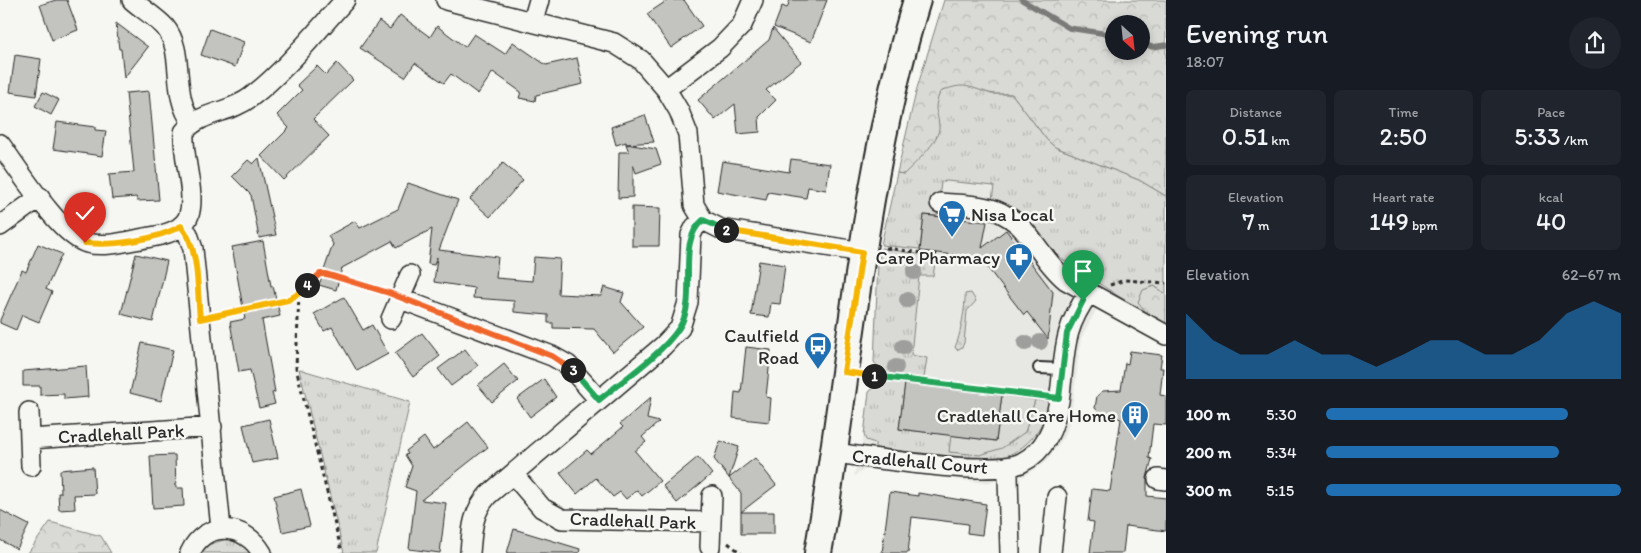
<!DOCTYPE html>
<meta charset="utf-8">
<style>
body{margin:0;font-family:Itim,sans-serif;background:#20242c;color:#f1f3f6;height:100vh;display:flex;flex-direction:column;font-size:19px;white-space:nowrap}
*{box-sizing:border-box;margin:0}
p{font-size:16px;color:#9ea1a6}
.icon{flex:none;width:28px;height:28px;fill:none;stroke:currentColor;stroke-width:2;stroke-linecap:round;stroke-linejoin:round}
.map{position:relative;flex:1;overflow:hidden}
.sheet{display:flex;flex-direction:column;background:#171b24;width:475px}
.sheet>*{flex:none}
.needle{width:32px;rotate:153deg}
.fabs{position:absolute;left:1105px;top:15px;display:grid;gap:10px}
.fabs a{display:grid;place-items:center;width:45px;height:45px;border-radius:50%;background:#171b24;box-shadow:0 2px 8px #0003;font-size:25px}
.pin{position:absolute;display:grid;place-items:center;width:42px;height:42px;color:#fff;margin:-51px -21px;border-radius:50% 50% 50% 0;rotate:-45deg;box-shadow:0 0 5px #0007}
.pin .icon{rotate:45deg}
.km{position:absolute;width:25px;height:25px;margin:-12px;border-radius:50%;background:#222;color:#fff;font-size:14px;line-height:25px;text-align:center}
.round{display:grid;place-items:center;flex:none;width:52px;height:52px;border-radius:26px;background:#20242c}
.summary{display:flex;align-items:center;justify-content:space-between;height:85px;padding:0 20px}
h1{font-size:28px;font-weight:600;line-height:38px}
.stats{display:grid;grid-template-columns:repeat(3,1fr);gap:8px;height:85px;padding:5px 20px}
.stats div{display:grid;align-content:center;border-radius:8px;background:#20242c;text-align:center}
.stats b{font-size:25px;font-weight:600}
.stats small{font-size:14px;font-weight:400}
.stats p{font-size:14px}
.chart{height:140px;padding:10px 20px}
.chart p{display:flex;justify-content:space-between}
.chart svg{width:100%;height:90px;margin-top:5px;fill:#1f6fb2;opacity:.7}
ul{padding:0 20px;list-style:none;font-size:16px}
li{display:grid;grid-template-columns:80px 60px 1fr;align-items:center;height:38px}
li i{height:12px;border-radius:6px;background:#1f6fb2}
main{display:flex;flex:1;min-height:0}
.map>svg:first-child{display:block}
</style>
<main>
<div class="map">
<svg width="1166" height="553" viewBox="0 0 1166 553">
<defs>
<pattern id="grass-tufts" width="24" height="20" patternUnits="userSpaceOnUse" patternTransform="scale(1.25)"><rect width="24" height="20" fill="#d9d9d5"/><path d="M3 7l-1-3M5 7V3M7 7l1-3M15 17l-1-3M17 17v-4M19 17l1-3" fill="none" stroke="#babab7"/></pattern>
<pattern id="forest-crowns" width="20" height="18" patternUnits="userSpaceOnUse" patternTransform="scale(1.25)"><rect width="20" height="18" fill="#d9d9d5"/><path d="M2 6a3 3 0 1 1 6 0M12 15a3 3 0 1 1 6 0" fill="none" stroke="#babab7"/></pattern>
</defs>
<rect width="100%" height="100%" fill="#f6f6f2"/>
<filter id="ink" filterUnits="userSpaceOnUse"><feTurbulence type="fractalNoise" baseFrequency=".02" numOctaves="2"/><feDisplacementMap in="SourceGraphic" scale="10" xChannelSelector="R" yChannelSelector="G"/><feConvolveMatrix kernelMatrix="1 2 1 2 8 2 1 2 1" color-interpolation-filters="sRGB"/></filter>
<g filter="url(#ink)">
<path fill="#e7e7e3" d="M897,173L994,186L992,201L1013,206L1024,214L1049,248L1076,271L1107,290L1081,338L1071,417L1066,434L1046,462L1024,476L985,483L875,469L864,470L854,476L864,435L874,359L877,324L878,263Z"/>
<path fill="url(#grass-tufts)" stroke="#828280" d="M957,84L971,86L991,94H1012L1047,140L1055,147L1139,180L1166,196V294L1154,286L1150,317L1059,257C1035,236 1028,206 992,201L994,186L947,181L941,182L937,216L924,215L920,249L881,245L897,173L904,174L925,151L939,126L934,107L940,92Z
M881,248L936,257L933,276H919L911,355L927,358L924,378L884,373L874,362L878,263Z
M299,369L410,402L376,553H344Z
M882,381L905,383L899,429L951,435L950,452L980,454L1025,432L1035,400L1049,401C1044,434 1018,460 983,460C969,460 954,457 940,455C918,453 896,450 875,448V443L866,440L864,435L869,392Z
M226,539L243,544L251,553H201L208,545Z"/>
<path fill="url(#forest-crowns)" stroke="#828280" fill-rule="evenodd" d="M944,0H1166V196L1139,180L1055,147L1047,140L1012,94C1005,93 996,95 989,93C966,86 963,82 940,92C933,111 937,108 939,125C941,141 915,163 904,174L897,173L917,88ZM1114,24H1141V51H1114Z
M1154,286L1166,294V328L1150,317L1138,302L1143,290Z
M971,293L976,301L967,311L964,343L962,347L957,350L955,347C960,338 966,304 965,294Z
M50,522L101,536L111,553H28Z"/>
<path fill="#d9d9d5" stroke="#828280" d="M1002,395L1035,400L1025,432L1002,448L980,455L949,452L951,435L996,441Z"/>
<g fill="none" stroke-linecap="round" stroke-linejoin="round">
<path stroke="#7a7a78" stroke-width="5.5" d="M1022,0L1069,28L1114,35
M1141,43L1152,47L1166,45"/>
</g>
<path fill="#c3c3c0" stroke="#2b2b2b" d="M56,0H67L78,30L52,40L40,5Z
M668,0H684L702,26L671,48L647,14Z
M790,0H827L811,42L774,27L782,6L787,8Z
M400,15L430,37L437,26L465,47L474,34L505,54L513,42L546,65L577,58L583,84L536,95L535,101L519,98L521,92L493,72L478,94L451,74L444,83L415,63L405,77L360,48L379,21L390,29Z
M116,23L148,47L124,78L121,49H119Z
M773,28L801,62L766,90L776,100L759,117L760,132L738,134L735,104L715,120L698,100L769,40Z
M210,29L244,42L235,67L201,55Z
M15,55L41,59L36,96L10,92Z
M337,63L353,80L313,119L329,136L284,180L261,156L289,128L277,115L302,90L297,85L317,66L326,75Z
M149,91L159,200L137,201L136,197L112,199L109,174L134,172L126,93Z
M43,92L59,100L51,115L35,106Z
M645,115L654,142L626,144V142L616,145L611,127Z
M57,122L95,127V130L106,131L102,156L53,149Z
M626,144L656,149L661,164L636,173L633,164V197L618,198L619,152H629Z
M259,158L276,235L259,238L251,195L232,176L248,160L253,164Z
M791,159L830,164L826,190L808,187L806,198L768,192L766,200L717,191L722,161L789,172Z
M503,163L523,180L490,217L470,199Z
M408,183L458,200L439,250L498,257L496,278L532,281L534,257L560,259L558,294L601,296L604,287L624,293L621,302L643,327L613,352L594,329L553,328V323H548V315L514,312V301L473,298L474,288L434,282L437,257L434,265L428,264L432,229L396,248L392,241L342,268L336,290L319,285L333,244L328,236L355,221L360,228L398,209Z
M632,207L660,208L659,246H632Z
M924,215L987,222L982,248L1006,230L1053,292L1048,339L1027,312L1024,315L980,258L920,251Z
M263,241L271,286H273L280,316L262,320L275,392L272,393L275,404L259,408L250,370L239,372L230,322L245,319L232,247Z
M38,244L62,254L46,289L52,292L39,322L22,315L16,330L0,323V320L22,270L26,272Z
M136,254L167,261L153,322L121,314Z
M759,261L785,265L780,304L771,303L769,317L751,315Z
M344,297L363,330L372,325L388,354L357,371L332,327L324,331L314,314Z
M422,333L440,356L413,377L395,353Z
M142,343L173,350L161,401L130,393Z
M746,347L771,350L766,397L771,398L769,422L733,418L735,392L741,393Z
M465,349L478,366L451,386L438,369Z
M1130,351L1162,355L1160,368H1163L1160,395L1166,396V425L1153,424L1149,458L1152,459L1147,478V496L1166,498V531L1126,526L1123,553H1090L1094,522L1088,521L1092,489L1110,491L1121,419L1100,413L1095,408L1097,396L1103,391L1121,390L1125,363L1128,364Z
M504,364L518,381L492,402L478,385Z
M86,366L88,397L64,399V394L40,395V386H23V371Z
M544,379L556,397L530,417L517,399Z
M905,383L1002,395L996,441L899,429Z
M651,397L647,419L659,422L642,437L646,442L635,451L660,481L642,496L637,490L626,499L620,492L613,497L596,478L577,494L560,473L587,450L591,454L623,427L620,424Z
M269,419L278,458L252,463L243,425Z
M468,422L488,447L421,500L446,503L440,553L409,549L416,491L405,487L412,466L405,455L408,454L406,451L424,437L433,450Z
M720,441L739,447L729,478L714,459Z
M175,455L176,488H183L184,506L153,508L150,456Z
M698,457L712,474L677,503L663,486Z
M755,458L776,485L741,512H774V534H741V493L729,478Z
M93,467L95,494L74,495L75,509L59,510L58,493H61L60,470Z
M301,489L310,526L282,532L274,496Z
M890,492L918,496V493L986,504L982,535L967,533L968,524L912,517L908,553H882Z
M0,510L29,525L17,549L0,540Z
M514,529L580,549L579,553H507Z"/>
<g fill="none" stroke-linecap="round" stroke-linejoin="round">
<defs>
<path id="lane" d="M1039,368L1062,369"/>
<path id="street" d="M132,0C142,9 156,17 165,27C186,52 170,94 192,122
M446,0L614,43L641,60L666,89L679,111L688,134L694,205L703,220L721,229L862,252
M533,21L539,0
M666,89L720,48L742,25L753,0
M0,144C17,167 61,237 87,243C107,248 131,240 151,237C164,235 184,230 189,215C196,192 182,157 184,132C201,111 229,114 251,97C286,70 315,33 345,0
M940,203C961,205 987,204 1005,215C1031,229 1043,262 1066,280L1166,335
M0,226L40,197
M181,226L188,234L193,249L221,529
M401,299L552,356L568,365L599,400
M391,319L410,275
M29,412L31,466
M30,439L212,427
M835,453C872,458 991,477 1021,463C1046,451 1054,427 1059,401C1066,356 1060,333 1089,293
M1005,467L1008,476L1010,553
M513,474L542,508L562,519L710,522
M1158,479L1166,480
M710,547L712,496
M190,553C205,520 245,523 262,553
M470,553C472,530 472,513 488,495L663,346L680,328L688,302L691,235L695,227L703,220
M1051,553L1057,497"/>
<path id="secondary" d="M818,553C850,369 862,180 917,0"/>
</defs>
<use href="#lane" stroke="#2b2b2b" stroke-width="14"/>
<use href="#street" stroke="#2b2b2b" stroke-width="22"/>
<use href="#secondary" stroke="#2b2b2b" stroke-width="30"/>
<path stroke="#2b2b2b" stroke-width="3" stroke-dasharray="4 4" stroke-linecap="butt" d="M886,248L937,255
M1110,285L1125,280L1166,283
M299,294L296,368L342,553
M217,314L295,297L320,275L326,274L385,292
M866,375L1041,396
M728,543L741,553"/>
<use href="#lane" stroke="#f6f6f2" stroke-width="10"/>
<use href="#street" stroke="#f6f6f2" stroke-width="19"/>
<use href="#secondary" stroke="#f6f6f2" stroke-width="26"/>
</g>
<g fill="#9e9e9c">
<circle cx="914" cy="272" r="8"/>
<circle cx="907" cy="300" r="8"/>
<circle cx="1040" cy="342" r="8"/>
<circle cx="1025" cy="343" r="8"/>
<circle cx="903" cy="347" r="8"/>
<circle cx="896" cy="367" r="8"/>
</g>
</g>
<g fill="none" stroke-linecap="round" stroke-linejoin="round" filter="url(#ink)">
<defs>
<path id="split-1" d="M874,376L1059,398L1067,333L1083,301"/>
<path id="split-2" d="M726,230L862,252L844,372L874,376"/>
<path id="split-3" d="M573,370L599,400C622,381 663,353 679,328C700,297 674,244 703,220L726,230"/>
<path id="split-4" d="M307,285L320,274H326L389,293L552,356L573,370"/>
<path id="split-5" d="M85,243C113,246 156,240 181,226C200,249 197,290 200,319L288,300L298,294L307,285"/>
</defs>
<use href="#split-1" stroke="#fff" stroke-width="10"/>
<use href="#split-2" stroke="#fff" stroke-width="10"/>
<use href="#split-3" stroke="#fff" stroke-width="10"/>
<use href="#split-4" stroke="#fff" stroke-width="10"/>
<use href="#split-5" stroke="#fff" stroke-width="10"/>
<use href="#split-1" stroke="#22a559" stroke-width="6"/>
<use href="#split-2" stroke="#f5b400" stroke-width="6"/>
<use href="#split-3" stroke="#22a559" stroke-width="6"/>
<use href="#split-4" stroke="#f0652b" stroke-width="6"/>
<use href="#split-5" stroke="#f5b400" stroke-width="6"/>
</g>
<defs>
<symbol id="supermarket-pin" viewBox="-11 -11 22 30"><path d="M0 17L-7.5 6A9.5 9.5 0 1 1 7.5 6Z" fill="#1f6fb2" stroke="#f6f6f2"/><path d="M-6-5.5h2.5l.6 2H6L4.5 2H-2.5L-4.4-4H-6ZM-1.5 3.2a1.3 1.3 0 1 0 .1 0ZM3 3.2a1.3 1.3 0 1 0 .1 0Z" fill="#fff"/></symbol>
<symbol id="pharmacy-pin" viewBox="-11 -11 22 30"><path d="M0 17L-7.5 6A9.5 9.5 0 1 1 7.5 6Z" fill="#1f6fb2" stroke="#f6f6f2"/><path d="M-2-6h4v4h4v4h-4v4h-4v-4h-4v-4h4Z" fill="#fff"/></symbol>
<symbol id="bus-pin" viewBox="-11 -11 22 30"><path d="M0 17L-7.5 6A9.5 9.5 0 1 1 7.5 6Z" fill="#1f6fb2" stroke="#f6f6f2"/><path d="M-5-6H5V4H4V6H2V4H-2V6H-4V4H-5ZM-3.5-4V0h7V-4ZM-3.5 1.2v1.5H-2V1.2ZM2 1.2v1.5H3.5V1.2Z" fill="#fff"/></symbol>
<symbol id="building-pin" viewBox="-11 -11 22 30"><path d="M0 17L-7.5 6A9.5 9.5 0 1 1 7.5 6Z" fill="#1f6fb2" stroke="#f6f6f2"/><path d="M-4-6H4V6H1V3H-1V6H-4ZM-2.5-4.3h1.7v1.8h-1.7ZM.8-4.3h1.7v1.8H.8ZM-2.5-1h1.7V.8h-1.7ZM.8-1h1.7V.8H.8Z" fill="#fff"/></symbol>
</defs>
<g fill-rule="evenodd">
<use href="#supermarket-pin" x="936" y="198" width="32" height="43"/>
<use href="#pharmacy-pin" x="1003" y="241" width="32" height="43"/>
<use href="#bus-pin" x="802" y="330" width="32" height="43"/>
<use href="#building-pin" x="1119" y="399" width="32" height="43"/>
</g>
<g text-anchor="middle" stroke-width="5" stroke-linejoin="round" paint-order="stroke">
<g font-size="19" fill="#2b2b2b" stroke="#f6f6f2" text-anchor="end">
<text x="971" y="221" text-anchor="start">Nisa Local</text>
<text x="1000" y="264">Care Pharmacy</text>
<text x="799" y="342">Caulfield<tspan x="799" dy="22">Road</tspan></text>
<text x="1116" y="422">Cradlehall Care Home</text>
</g>
<g font-size="19" fill="#2b2b2b" stroke="#f6f6f2">
<text transform="translate(121 433) rotate(-3)" y="7">Cradlehall Park</text>
<text transform="translate(920 461) rotate(5)" y="7">Cradlehall Court</text>
<text transform="translate(633 520) rotate(2)" y="7">Cradlehall Park</text>
</g>
</g>
</svg>
<div class="fabs">
<a><svg class="needle" viewBox="-14 -14 28 28"><path d="M0-13l5 13h-10z" fill="#e53935"/><path d="M0 13l5-13h-10z" fill="#9ea1a6"/></svg></a>
</div>
<div class="pin" style="left:1083px;top:301px;background:#1e9e55"><svg class="icon" aria-label="arrive" viewBox="0 0 24 24"><path d="M6 21V4h12l-3 4 3 4H6"/></svg></div>
<div class="pin" style="left:85px;top:243px;background:#d93025"><svg class="icon" aria-label="check" viewBox="0 0 24 24"><path d="M5 12l5 5 9-10"/></svg></div>
<b class="km" style="left:874px;top:376px">1</b>
<b class="km" style="left:726px;top:230px">2</b>
<b class="km" style="left:573px;top:370px">3</b>
<b class="km" style="left:307px;top:285px">4</b>
</div>
<section class="sheet">
<div class="summary"><div><h1>Evening run</h1><p>18:07</p></div><a class="round"><svg class="icon" aria-label="share" viewBox="0 0 24 24"><path d="M12 15V3M7 8l5-5 5 5M5 13v7h14v-7"/></svg></a></div>
<div class="stats">
<div><p>Distance</p><b>0.51<small> km</small></b></div>
<div><p>Time</p><b>2:50</b></div>
<div><p>Pace</p><b>5:33<small> /km</small></b></div>
</div>
<div class="stats">
<div><p>Elevation</p><b>7<small> m</small></b></div>
<div><p>Heart rate</p><b>149<small> bpm</small></b></div>
<div><p>kcal</p><b>40</b></div>
</div>
<div class="chart"><p><span>Elevation</span>62–67 m</p>
<svg viewBox="0 0 160 44" preserveAspectRatio="none"><path d="M0 44V12L10 25L20 32L30 32L40 25L50 32L60 32L70 38L80 32L90 25L100 25L110 32L120 32L130 25L140 12L150 6L160 12V44z"/></svg>
</div>
<ul>
<li><b>100 m</b>5:30<i style="width:82%"></i></li>
<li><b>200 m</b>5:34<i style="width:79%"></i></li>
<li><b>300 m</b>5:15<i style="width:100%"></i></li>
</ul>
</section>
</main>
